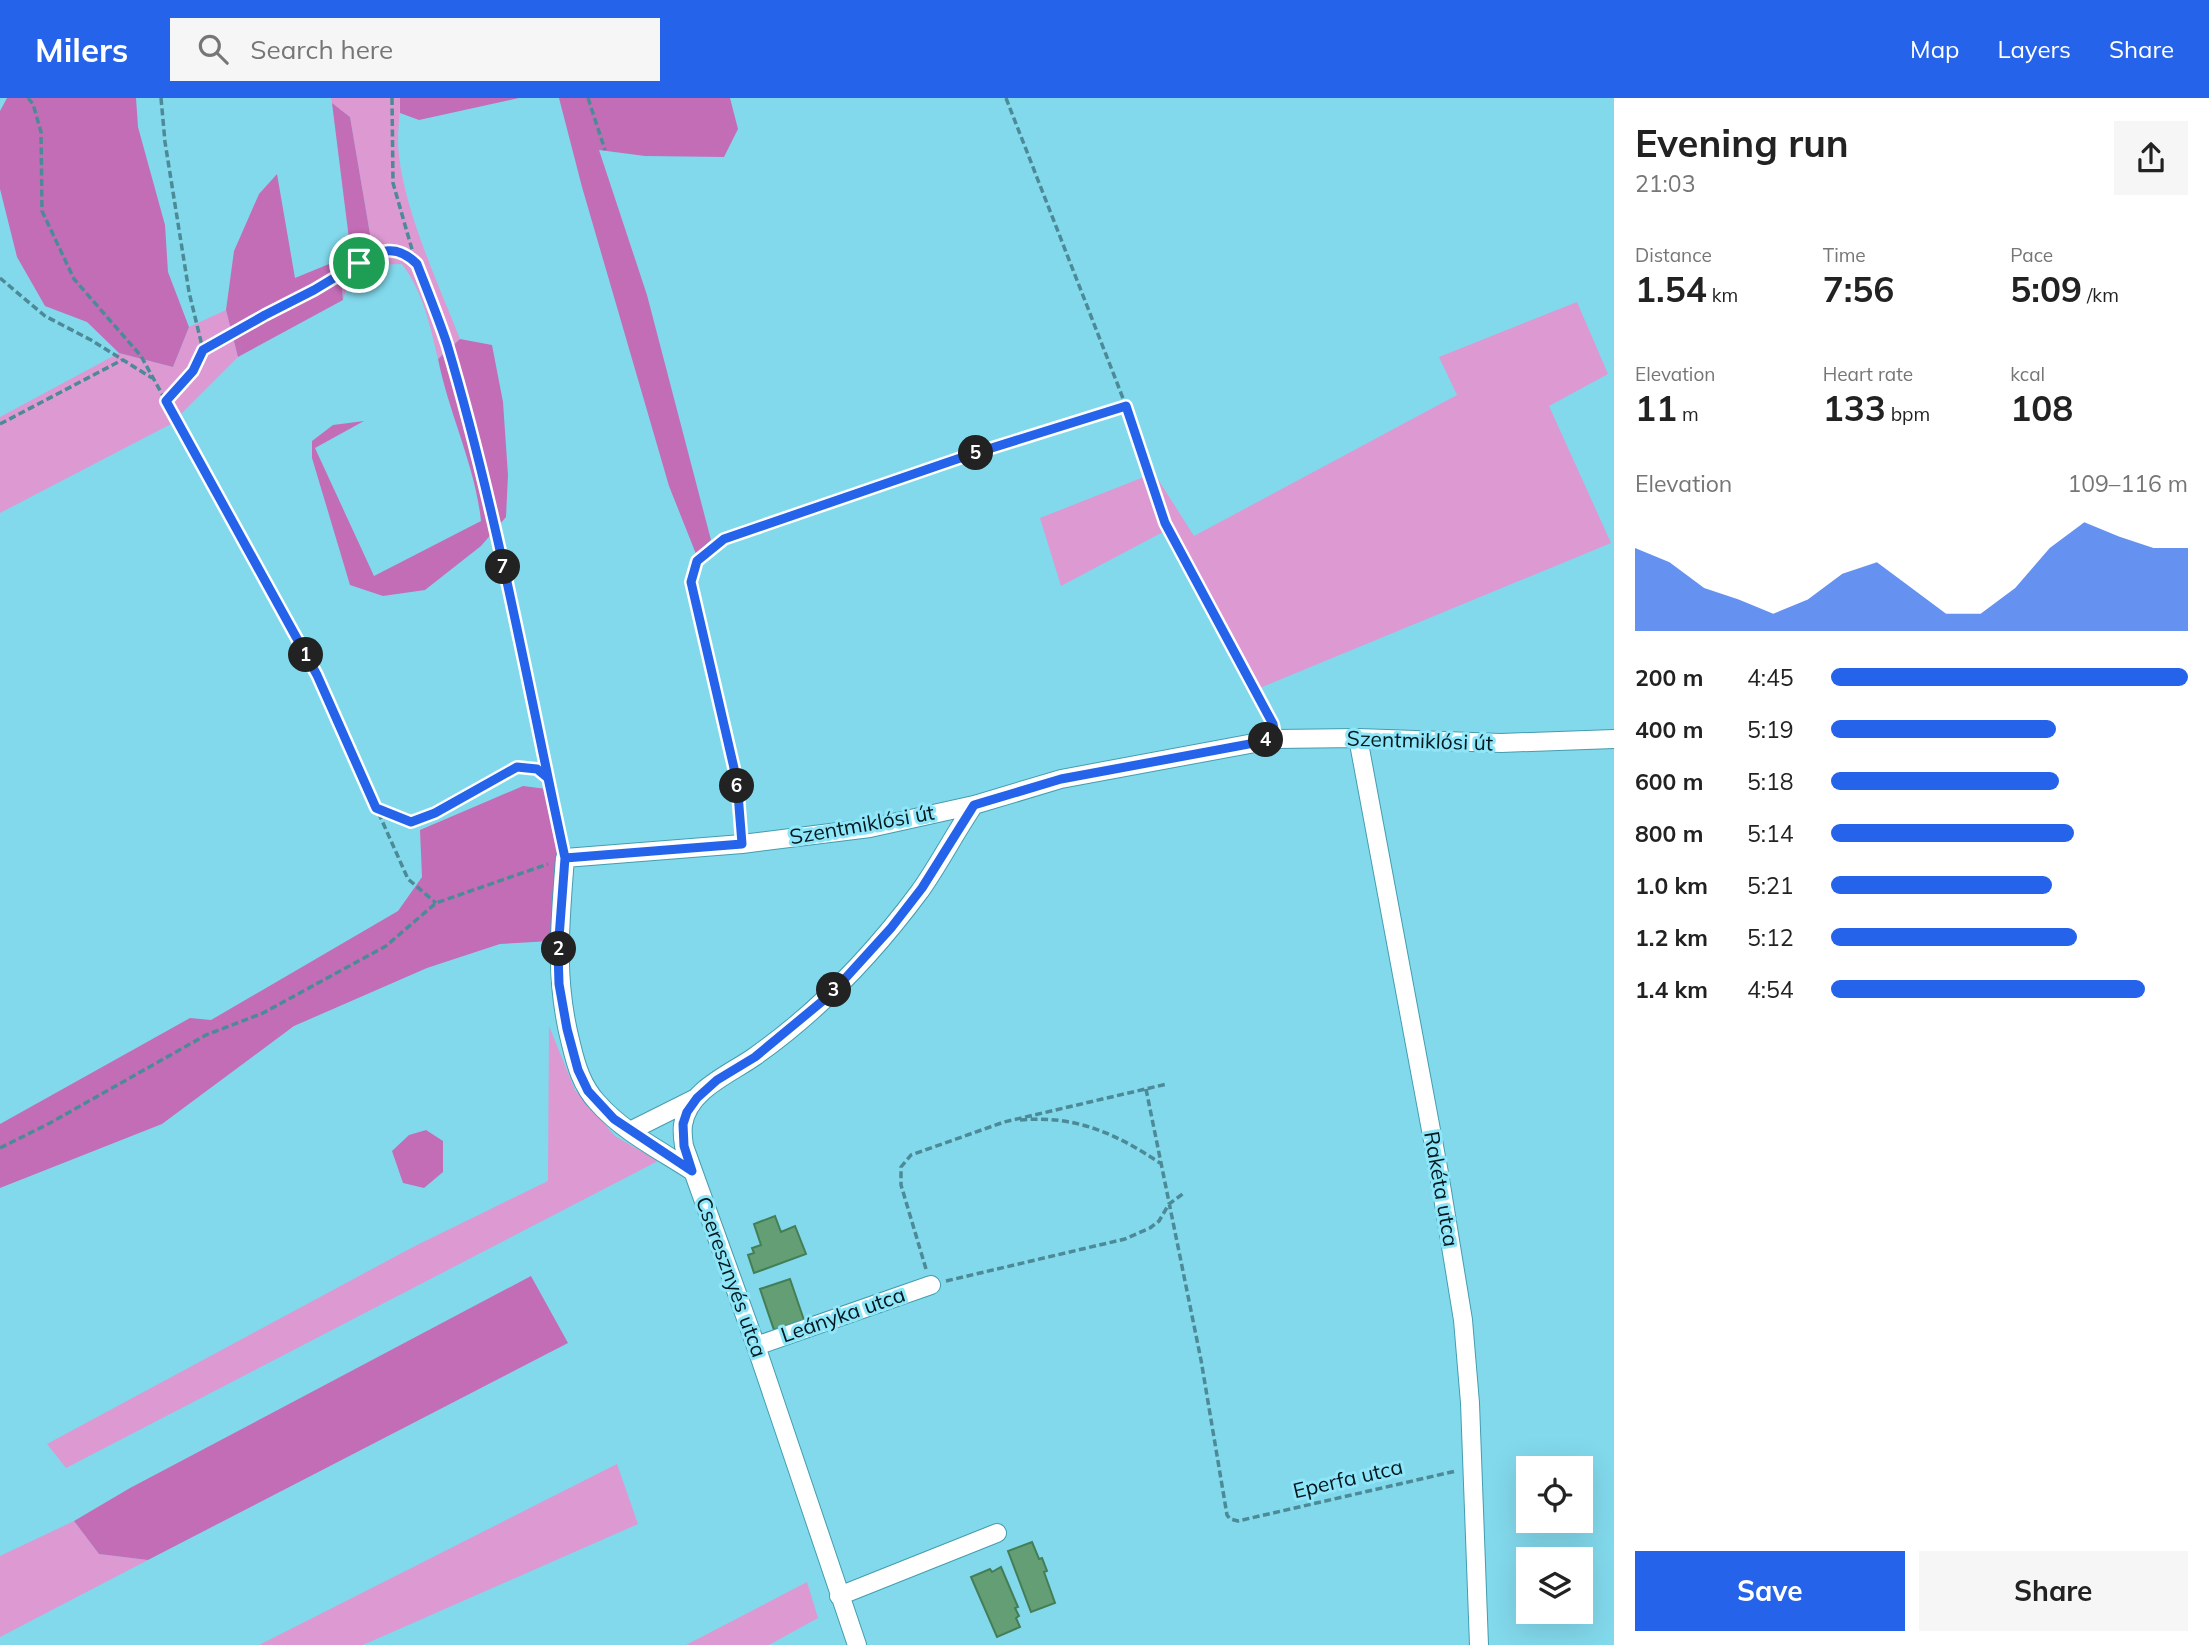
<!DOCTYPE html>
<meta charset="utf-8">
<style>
body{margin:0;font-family:Mulish,sans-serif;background:#f6f6f6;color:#222;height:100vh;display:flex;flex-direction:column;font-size:26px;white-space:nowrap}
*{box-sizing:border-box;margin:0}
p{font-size:23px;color:#767676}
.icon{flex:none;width:38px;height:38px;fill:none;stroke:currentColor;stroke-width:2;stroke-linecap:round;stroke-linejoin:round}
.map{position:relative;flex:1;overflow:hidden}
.side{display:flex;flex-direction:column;background:#fff;width:595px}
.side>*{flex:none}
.buttons{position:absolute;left:1516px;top:1358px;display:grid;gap:14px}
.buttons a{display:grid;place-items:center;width:77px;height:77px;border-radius:0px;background:#fff;box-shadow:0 7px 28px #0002;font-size:35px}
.pin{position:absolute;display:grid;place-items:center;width:60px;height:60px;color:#fff;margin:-30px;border:4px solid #fff;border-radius:50%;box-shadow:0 2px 7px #0007}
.km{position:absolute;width:35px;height:35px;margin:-18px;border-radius:50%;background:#222;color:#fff;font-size:19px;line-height:35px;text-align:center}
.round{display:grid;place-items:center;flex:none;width:74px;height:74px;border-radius:0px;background:#f6f6f6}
.summary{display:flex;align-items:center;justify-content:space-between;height:119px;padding:0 21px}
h1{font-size:38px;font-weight:700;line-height:52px}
.metrics{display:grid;grid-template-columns:repeat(3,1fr);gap:10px;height:119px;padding:7px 21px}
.metrics div{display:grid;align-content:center}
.metrics b{font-size:35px;font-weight:700}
.metrics small{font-size:19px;font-weight:400}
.metrics p{font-size:19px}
.chart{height:196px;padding:14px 21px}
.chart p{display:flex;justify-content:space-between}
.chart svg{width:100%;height:126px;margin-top:7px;fill:#2563eb;opacity:.7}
.primary-button{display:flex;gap:14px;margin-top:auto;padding:14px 21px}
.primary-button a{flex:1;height:80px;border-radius:0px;background:#2563eb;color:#fff;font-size:28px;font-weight:700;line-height:80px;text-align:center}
.primary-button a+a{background:#f6f6f6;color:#222}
ul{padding:0 21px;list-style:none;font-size:23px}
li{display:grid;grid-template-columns:112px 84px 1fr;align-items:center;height:52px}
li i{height:18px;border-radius:9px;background:#2563eb}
header{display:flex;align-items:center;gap:42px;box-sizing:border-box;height:98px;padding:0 35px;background:#2563eb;color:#fff}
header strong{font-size:33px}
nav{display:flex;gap:38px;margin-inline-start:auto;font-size:24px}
.search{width:490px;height:63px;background:#f6f6f6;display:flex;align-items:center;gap:18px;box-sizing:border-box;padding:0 24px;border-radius:0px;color:#767676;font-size:26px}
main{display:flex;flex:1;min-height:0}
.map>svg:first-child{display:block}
</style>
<header>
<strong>Milers</strong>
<div class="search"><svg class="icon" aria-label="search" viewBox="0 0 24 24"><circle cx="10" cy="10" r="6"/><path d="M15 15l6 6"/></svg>Search here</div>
<nav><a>Map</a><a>Layers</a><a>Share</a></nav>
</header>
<main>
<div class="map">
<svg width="1614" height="1547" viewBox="0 0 1614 1547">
<rect width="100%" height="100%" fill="#82d9ec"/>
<path fill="#dd99d1" d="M331,0H400C400,15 398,29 398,44C400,104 438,185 460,241L438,261C430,227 423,194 402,166L373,167L348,185L343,202L340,168L366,154L370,136L350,19L332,5Z
M1577,204L1608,276L1549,308L1611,445L1250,594L1163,434L1061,488L1040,420L1154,375L1194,438L1457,297L1439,259Z
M226,212L238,259L171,326L0,415V319L119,255L173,269L189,229Z
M549,928L575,992L615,1038L658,1063L66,1370L47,1346L413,1149L548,1083Z
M617,1366L638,1426L363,1547H259Z
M74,1423L99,1456L148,1462L0,1539V1458Z
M807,1484L818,1520L769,1547H686Z"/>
<path fill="#c46db7" d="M7,0H136L138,29L165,127L168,174L189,229L173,269L119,255L87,224L45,208L17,159L0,91V13Z
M400,0H519L419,22L400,15Z
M559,0H730L738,31L724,59L645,58L599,52L647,197L711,442L696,456L669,388L582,89Z
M332,5L350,19L370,136L367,154L340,168L343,202L238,259L226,212L234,153L259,96L277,76L295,180L351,157Z
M460,241L492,247L503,304L508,377L506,419L481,448L425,492L383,498L350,487L312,360V343L333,327L364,323L315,350L374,478L481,423C475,367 449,316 438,261Z
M523,688L547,691L560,754L551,843L500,846L427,870L294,928L162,1026L0,1090V1026L190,920L211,922L398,813L422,779L420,732Z
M426,1032L443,1043V1074L424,1090L403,1085L392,1053L409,1037Z
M531,1178L568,1245L148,1462L99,1456L74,1423L130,1390Z"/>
<path fill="#639e75" stroke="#437e57" stroke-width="2" d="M775,1118L781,1134L795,1128L806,1156L754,1175L748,1157L754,1155L752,1150L761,1147L754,1126Z
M790,1181L804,1222L774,1232L760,1191Z
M1032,1444L1039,1461L1042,1460L1047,1473L1044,1474L1055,1505L1031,1514L1008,1453Z
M1001,1469L1018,1509L1015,1510L1019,1518L1016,1520L1020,1529L997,1539L971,1479L990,1471L992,1474Z"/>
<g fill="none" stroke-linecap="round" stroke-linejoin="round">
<defs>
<path id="minor" d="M1358,640L1439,1075L1463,1222L1470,1305L1479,1547
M630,1033L696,1000
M692,1073C660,1052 623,1034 597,1004C582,988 576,967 571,946C554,881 560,825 565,760L742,746L870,730L974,707L1061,681L1276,641L1358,640L1501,645L1614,641
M756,1248L931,1187
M839,1498L997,1435
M857,1547L756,1248L684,1048C683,1041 682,1034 683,1027C688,992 730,976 754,959C818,914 874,855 920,793C939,766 955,735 974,707"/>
</defs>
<use href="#minor" stroke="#449daf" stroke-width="20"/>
<path stroke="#4d8a97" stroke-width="3.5" stroke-dasharray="7 3.5" stroke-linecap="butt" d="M28,0L33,6L41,34L42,113L74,181L141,258L317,577L408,781L436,805
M161,0L165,44L189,194L203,252L193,273L166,303
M392,0L393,85L413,155L446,244L487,394L562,746
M588,0L605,52
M1006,0L1126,308L1165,425L1273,625
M0,180L45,218L91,242L152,280
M203,252L314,192L380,152L397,154L414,163
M0,326L122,262
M377,710L411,724L435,715L479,693L517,669L537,671L547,678
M741,730L737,683L691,484L697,463L724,441L966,358L1126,308
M1146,991L1201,1262L1227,1417L1230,1421L1238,1423L1456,1373
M1020,1022C1075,1017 1115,1035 1160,1065
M0,1050L50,1025L206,937L263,915L386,848L436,805L548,766
M926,1171L901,1087V1069L911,1057L1004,1024L1167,986
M946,1183L1125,1141L1150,1130L1159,1123L1169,1106L1184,1095"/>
<use href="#minor" stroke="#fff" stroke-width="18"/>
</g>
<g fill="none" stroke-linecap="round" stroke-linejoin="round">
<defs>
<path id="route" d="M359,165L314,192L265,217L203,252L193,273L166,303L317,577L376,710L411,724L435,715L517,669L537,671L548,680L565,760L558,853L559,886L567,931L578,972L588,993L614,1021L692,1073L684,1048L683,1026L687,1014L697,1000L717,982L755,959L831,896L891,830L922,790L974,707L1061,681L1276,641L1273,626L1165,425L1126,308L966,358L724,441L697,463L691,484L737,683L742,746L565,760C528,588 497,414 447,246C438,219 427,192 417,166C396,145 380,152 359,165"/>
</defs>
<use href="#route" stroke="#fff" stroke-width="14"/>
<use href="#route" stroke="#2563eb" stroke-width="9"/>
</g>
<g text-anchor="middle" stroke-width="6" stroke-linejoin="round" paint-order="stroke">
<g font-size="21" fill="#00191e" stroke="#90e6f9">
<text transform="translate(1420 643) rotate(2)" y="7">Szentmiklósi út</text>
<text transform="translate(862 727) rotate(-10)" y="7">Szentmiklósi út</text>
<text transform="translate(1441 1091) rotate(80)" y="7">Rakéta utca</text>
<text transform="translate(731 1179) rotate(70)" y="7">Cseresznyés utca</text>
<text transform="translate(843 1217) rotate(-19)" y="7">Leányka utca</text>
<text transform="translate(1348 1381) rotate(-13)" y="7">Eperfa utca</text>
</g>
</g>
</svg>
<div class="buttons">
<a><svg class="icon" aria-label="locate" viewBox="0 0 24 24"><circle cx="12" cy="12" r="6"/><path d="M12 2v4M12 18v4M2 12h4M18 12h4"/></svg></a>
<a><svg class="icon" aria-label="layers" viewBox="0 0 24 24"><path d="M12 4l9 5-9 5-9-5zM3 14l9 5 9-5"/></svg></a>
</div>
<div class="pin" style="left:359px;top:165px;background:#1e9e55"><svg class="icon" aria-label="arrive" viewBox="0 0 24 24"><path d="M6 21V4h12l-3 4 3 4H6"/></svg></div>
<b class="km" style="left:306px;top:557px">1</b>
<b class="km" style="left:559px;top:851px">2</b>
<b class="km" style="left:834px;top:892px">3</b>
<b class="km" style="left:1266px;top:642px">4</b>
<b class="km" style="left:976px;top:355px">5</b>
<b class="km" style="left:737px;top:688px">6</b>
<b class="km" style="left:503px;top:469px">7</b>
</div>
<section class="side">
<div class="summary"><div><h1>Evening run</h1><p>21:03</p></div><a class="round"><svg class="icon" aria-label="share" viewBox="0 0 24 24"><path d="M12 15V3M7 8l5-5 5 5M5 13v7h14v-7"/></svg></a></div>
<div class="metrics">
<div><p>Distance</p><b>1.54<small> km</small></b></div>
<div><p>Time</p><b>7:56</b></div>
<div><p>Pace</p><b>5:09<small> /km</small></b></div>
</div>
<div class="metrics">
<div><p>Elevation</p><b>11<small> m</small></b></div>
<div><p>Heart rate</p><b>133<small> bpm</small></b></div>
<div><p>kcal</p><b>108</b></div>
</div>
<div class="chart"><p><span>Elevation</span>109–116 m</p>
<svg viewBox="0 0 160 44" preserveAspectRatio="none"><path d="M0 44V15L10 20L20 29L30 33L40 38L50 33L60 24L70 20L80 29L90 38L100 38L110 29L120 15L130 6L140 11L150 15L160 15V44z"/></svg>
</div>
<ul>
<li><b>200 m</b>4:45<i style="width:100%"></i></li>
<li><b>400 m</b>5:19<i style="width:63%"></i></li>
<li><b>600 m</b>5:18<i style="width:64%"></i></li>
<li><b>800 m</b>5:14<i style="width:68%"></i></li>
<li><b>1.0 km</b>5:21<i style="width:62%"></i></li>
<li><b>1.2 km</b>5:12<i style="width:69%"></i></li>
<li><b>1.4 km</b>4:54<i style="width:88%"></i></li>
</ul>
<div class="primary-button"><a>Save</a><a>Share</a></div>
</section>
</main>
